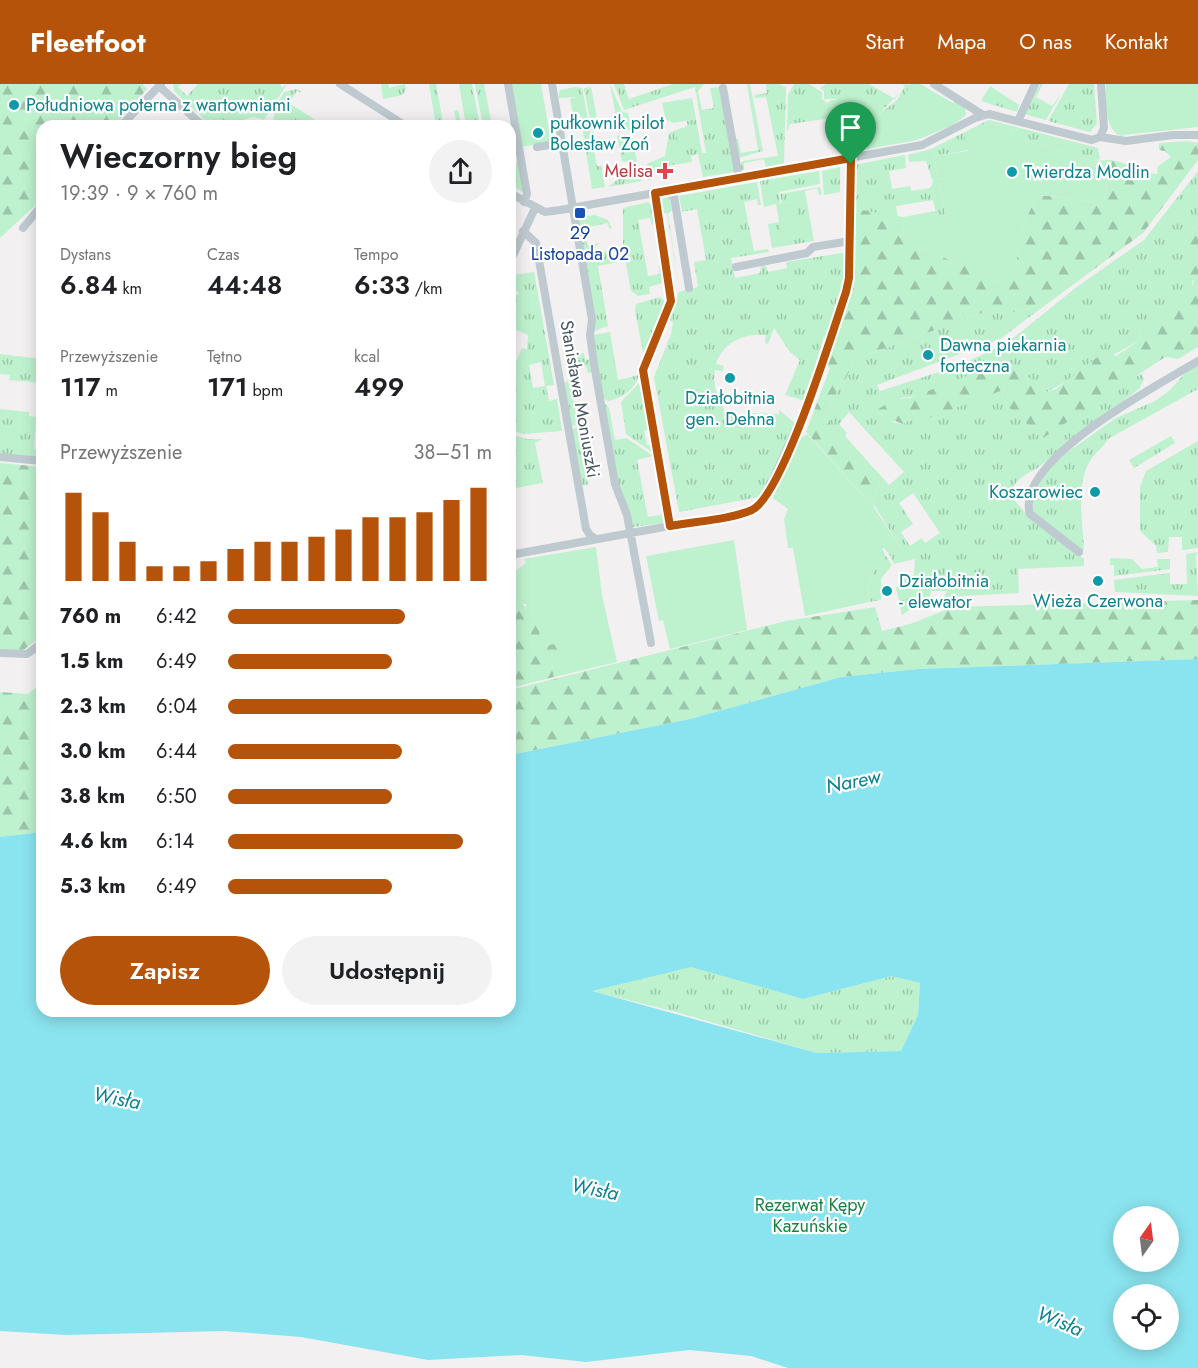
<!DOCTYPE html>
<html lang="pl">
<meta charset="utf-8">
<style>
body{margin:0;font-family:Jost,sans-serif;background:#f2f2f2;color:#202124;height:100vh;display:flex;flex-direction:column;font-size:22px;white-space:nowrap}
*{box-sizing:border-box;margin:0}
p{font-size:20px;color:#757577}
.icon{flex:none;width:33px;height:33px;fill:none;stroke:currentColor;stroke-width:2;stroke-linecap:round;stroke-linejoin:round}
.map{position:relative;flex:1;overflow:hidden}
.sheet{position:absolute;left:36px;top:36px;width:480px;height:897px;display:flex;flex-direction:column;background:#fff;border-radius:18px;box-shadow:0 3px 15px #0003}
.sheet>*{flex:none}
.needle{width:39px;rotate:14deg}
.tools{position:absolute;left:1113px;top:1122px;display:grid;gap:12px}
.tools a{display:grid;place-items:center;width:66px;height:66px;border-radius:50%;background:#fff;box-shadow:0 3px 15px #0003;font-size:30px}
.pin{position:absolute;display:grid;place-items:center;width:51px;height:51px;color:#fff;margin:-62px -26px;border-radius:50% 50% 50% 0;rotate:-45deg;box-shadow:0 0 6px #0007}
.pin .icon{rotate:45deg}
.round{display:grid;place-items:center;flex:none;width:63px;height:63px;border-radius:32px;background:#f2f2f2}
.overview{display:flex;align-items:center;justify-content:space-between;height:102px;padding:0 24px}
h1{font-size:33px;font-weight:600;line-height:45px}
.stats{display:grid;grid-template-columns:repeat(3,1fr);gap:9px;height:102px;padding:6px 24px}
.stats div{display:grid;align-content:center}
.stats b{font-size:26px;font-weight:600}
.stats small{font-size:16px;font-weight:400}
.stats p{font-size:16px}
.chart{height:168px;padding:12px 24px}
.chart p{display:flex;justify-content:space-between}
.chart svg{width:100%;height:108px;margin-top:6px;stroke:#b45309;stroke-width:6}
.button{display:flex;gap:12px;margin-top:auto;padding:12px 24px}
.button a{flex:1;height:69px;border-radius:36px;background:#b45309;color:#fff;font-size:24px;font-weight:600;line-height:69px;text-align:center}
.button a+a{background:#f2f2f2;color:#202124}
ul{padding:0 24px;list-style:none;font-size:20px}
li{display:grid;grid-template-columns:96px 72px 1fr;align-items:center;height:45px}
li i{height:15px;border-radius:8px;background:#b45309}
header{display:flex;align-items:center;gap:36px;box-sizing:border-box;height:84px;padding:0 30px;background:#b45309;color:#fff}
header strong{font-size:28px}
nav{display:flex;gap:33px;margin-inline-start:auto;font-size:21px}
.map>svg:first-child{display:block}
</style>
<header>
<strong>Fleetfoot</strong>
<nav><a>Start</a><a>Mapa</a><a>O nas</a><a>Kontakt</a></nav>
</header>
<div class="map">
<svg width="1198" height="1284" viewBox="0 0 1198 1284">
<defs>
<pattern id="grass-tufts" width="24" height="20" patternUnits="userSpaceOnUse" patternTransform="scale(1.5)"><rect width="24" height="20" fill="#bef1cd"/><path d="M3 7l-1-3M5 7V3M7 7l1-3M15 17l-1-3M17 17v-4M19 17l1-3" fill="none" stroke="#9cc6aa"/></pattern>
<pattern id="forest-firs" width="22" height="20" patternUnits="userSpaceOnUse" patternTransform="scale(1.5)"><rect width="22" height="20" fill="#bef1cd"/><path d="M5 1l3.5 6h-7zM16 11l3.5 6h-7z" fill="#9cc6aa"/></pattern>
</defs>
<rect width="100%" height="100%" fill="#f3f0f1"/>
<path fill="url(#grass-tufts)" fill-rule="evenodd" d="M173,0H181L178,3L187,12L198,0H280L282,4L287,0L264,36C255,31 242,34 236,42H211L174,7Z
M381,0H388L389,4L405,0L406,6L402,11L383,15Z
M429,0H436L443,38L456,36L454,27L458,26L462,42H436Z
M459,0H472L480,42H466Z
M475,0H484L492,42H483Z
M610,0L622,28L628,29L631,46L619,48Z
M614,0H624L629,15L673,0H704L698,7L702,26L714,24L710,4L720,3L735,88L703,93L698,70L691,72L692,78L659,83V87L650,88L652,96H647V80L665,72L669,49L687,42V37L696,35L702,69H706L695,3L624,26Z
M747,0H750L763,67L738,74L734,55H738L741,69L758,66Z
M766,0H779L786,4L784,79L766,83L764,75L744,79V86H741L739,81L743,77L778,72L766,13L755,14L754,11L767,9Z
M794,0H809L822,8V14L819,13L832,34L790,40L787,48L788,11Z
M826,0H869L895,15L898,10L879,30L897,16L905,2L902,0L924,2L889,42L851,68L849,54H845L847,47L840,45L838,32L841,31L842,19L835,15H824V7L820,4Z
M1040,0H1043L1036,13L1052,22L1061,10L1046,36L1024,30Z
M1069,0H1094L1097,40L1090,48L1048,37Z
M990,2L1019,21L1017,28L981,17Z
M575,3L582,4L597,82H601L605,103L592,105L580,30H573L570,15L577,13L558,14L560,6Z
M591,3L599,44L593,46L594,57L584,4Z
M297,5L303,9L297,7L289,19L325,42H273L275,22L284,8Z
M989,36L1098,64L1100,75L1093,77L1047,62L1015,56L1011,53L1012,46L990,39L969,66L934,72L946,134H937L933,116L896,122L898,134L855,125L854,81L905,71L906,84L889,87L892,105L910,102L911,107L930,104L933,98L926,77L909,78L908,71L931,65Z
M632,50L637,78L630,85L627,78L622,77L617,52Z
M519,78L524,109L510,100V79Z
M640,83L642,97L608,103L633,84Z
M840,83V108L824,111L822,87Z
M819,87L820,100L779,108L780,119L764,123L760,97Z
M1198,87V140L1185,155L1195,183L1191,207L1142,242L1140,256L1047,308L1030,295L902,314L878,326L886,337L903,340L909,336L1003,306L1002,317L1122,300L1141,290L1144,295L1140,304L1130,312L1036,385C1024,391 1011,398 1011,413L1026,429L1084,475V482L1018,485L1019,509L944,513L947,507H931L930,512L902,531L896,504L903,494L914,491L915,475L894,480L889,470L900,463L873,419L880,398C849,374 816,352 836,307C839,302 844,298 847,292C849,289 851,281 853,276L984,228L1010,229L1047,220L1000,255L877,301L880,307L955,283L1006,260L1078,202L1144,156ZM849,328L904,388L889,401L845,352L847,349L839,340ZM913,409L940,449L925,459L922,454L910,462L901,448L913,440L899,419Z
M757,98L761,121H758L757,115L744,118L754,167L768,165L769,168L731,174L735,194L760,189L761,182H766L768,188L787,184L786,178L848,168L844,210L824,257V252L805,317L785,311L800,276L790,268L774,244L768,260L765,259L766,251C744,249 723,258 716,280L724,282L723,287L715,286C712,302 718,313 725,327H721L750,337L752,329L779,330V326L795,339L766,404L759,413L679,428L654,293L671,250L673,238L668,236L679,208L698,203L694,178L706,176L697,125L682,128L679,112Z
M820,103L822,110L819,111L817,104L805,107L814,157L772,164L768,140L779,138L795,117L782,119L780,110Z
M670,113L672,126L668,130L679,203L667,129L661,130V115Z
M648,118L652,122L656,140L652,141L650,134L638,136L648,192L660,190L659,181L663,180L666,198L649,203L650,210L638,212L631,207L623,164V124Z
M595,131L608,136L612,144L609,145L608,139L584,144V149L580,147L577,133Z
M586,156L587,161L600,159L594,163L595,169L610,167L618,178L598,182L608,242L594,247L582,160Z
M534,188L554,301L546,302L549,317L557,315L562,347L523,350L510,346V291L522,264L527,266L528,251L512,244L510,248V211H519L518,207L510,210L513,191ZM541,278L545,302L533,304L529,281Z
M660,213L666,218L644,273L635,227L636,220Z
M610,248L618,296L639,291C635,306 622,314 608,317L603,314L593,251Z
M584,269L585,276L590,275L592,288L588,289L586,282L571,284L570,271Z
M0,270L42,275V299L9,296L10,291L0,290Z
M1198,281V305L1108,355C1104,363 1097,366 1090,377C1075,402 1083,438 1084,466L1077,465L1032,430V413L1052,379L1116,334L1155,317L1169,307L1188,286Z
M642,296L651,345L644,347L647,361H651L652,368L626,350L621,318Z
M570,297L578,341L571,342L564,298Z
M603,317L609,324L615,356L627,354L653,372L637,376L648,433L666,430L663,439L633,443L617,395Z
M0,325L29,328V332L36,333L34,365L42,366V374L0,371Z
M578,343L588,401H582L572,345Z
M510,350L527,355H543L535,359L543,399L510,405Z
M1171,352L1175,359L1134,384L1129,376Z
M1198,357V464L1182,466V453H1169L1168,468L1157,469L1156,462L1140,447V403L1146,387Z
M1198,468L1196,472L1198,512L1115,508L1114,496L1170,489V500H1187L1186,470Z
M886,472L892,481L881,495V516L869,518C867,500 871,484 886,472Z
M1110,474L1132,475L1142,485L1158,483L1157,475H1170V485L1114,492V481H1110Z
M691,882L803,915L892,892L920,899L918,931L901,967L817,969L676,928L591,907Z"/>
<path fill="url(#forest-firs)" d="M0,0H142L147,5L115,42H42V115L0,154Z
M1188,57L1198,59V76L1143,149L1047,220L1010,229L984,228L853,276C851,281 849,289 847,292C844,298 839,302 836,307C816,351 849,374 880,398L873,419L875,425L806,348L830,284L824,280L853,198L855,125L903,133L904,147L910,157L921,164L982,189L994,198L1005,197L1008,179L1016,180C1020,157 1024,127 1041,111L1105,119L1109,76C1126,77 1139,89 1157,90L1158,82L1171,73L1165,67L1159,66V59Z
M1198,140V263L1178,275L1165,273L1043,354L1002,317L1003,306L918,338L909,336L903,340L895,337L884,339L877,326C887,319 898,314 910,314L1008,276L1047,308L1056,305L1105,267L1116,272L1140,256L1142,242L1191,206L1194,197L1187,186L1195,183L1185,155Z
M0,379L42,383V552L22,567L0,565Z
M510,506L512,516C535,523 538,539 547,561L564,558L566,574L552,579L554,593L510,604Z
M1198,516V575L918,585L841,593L690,635L510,671V606L786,537L875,523L882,547L910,540L953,523Z
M39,601H42V748L0,753V608L28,610Z"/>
<path fill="#bef1cd" d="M510,0H541L551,58L521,63Z
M911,0H920L953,19L955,17L965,24L966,31L953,41L917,56L851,68L849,54H845L857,21L888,39Z
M1106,0H1198V43L1123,51V53C1103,45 1106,19 1106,0Z
M820,13L827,19L832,16H839L843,22V29L832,33L827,29L814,31L809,22L813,16Z
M692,14L696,35L674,39L666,36L662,19Z
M990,39L1012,46L1011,53L1015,56L1047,62L1093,77L1109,76L1105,119L1041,111C1024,126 1020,158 1016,180H1008L1006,197L994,198L982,189L921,164L910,157L904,147L903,133L936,127L937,134H946L934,72L968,67L964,50Z
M692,44L696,64L679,67L676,47Z
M795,117L800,145L781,149L776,120Z
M807,350L875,425L900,463V465L889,470L884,464L882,465L886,472C871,484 867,500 869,518L805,532L793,464H788L784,435L788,425L773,414L797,356Z
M734,456L747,546L670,565L663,536L659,537L646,472Z
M596,463L602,511L617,578L554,593L552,579L566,574L564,559L547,561L540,556L538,538L529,537L526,520H515L510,506V491L526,479L524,475Z"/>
<path fill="#8ae4ef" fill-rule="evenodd" d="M1198,575V1284H788L751,1272L689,1266L586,1278L521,1271L428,1276L301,1253L224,1247L66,1251L0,1247V753L42,748V927H510V671L690,635L841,593L918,585ZM691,883L803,915L892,892L920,899L918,931L901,967L817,969L592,907ZM1124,1132H1168V1178H1124ZM1124,1210H1168V1256H1124Z"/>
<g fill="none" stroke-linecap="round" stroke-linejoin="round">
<path stroke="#bec9d0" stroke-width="8" d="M340,0L406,42
M508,0L527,110L524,118
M552,0L592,236L590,251L594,280L615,400L627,431L651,559
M934,0L983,31
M159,2L203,42
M723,4L739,94
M1018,37L1035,0
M121,42L161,0
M1100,53L1104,44L1101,0
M537,63L562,59
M673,106L689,204
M510,109L545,128L560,126L922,61L975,34L989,30L1092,56L1100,53L1126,57L1173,51H1198
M655,109L671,217L643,286L671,442
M23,144L42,121
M523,147L536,159L586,445L590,451L596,455
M510,178L535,124
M736,183L807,169L813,163L850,157
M0,373L42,377
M1079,468L1030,430C1013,376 1159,301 1198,277
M510,471L741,429L753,425L765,413L810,314L846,208L850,168L851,74
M0,569L27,570L42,559"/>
</g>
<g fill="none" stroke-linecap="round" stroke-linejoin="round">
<defs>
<path id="route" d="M851,74L849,194L846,208C833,246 783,411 752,426C728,436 696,437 670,442L643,286L671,217L655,109Z"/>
</defs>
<use href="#route" stroke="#fff" stroke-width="12"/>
<use href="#route" stroke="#b45309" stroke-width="8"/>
</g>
<g fill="#0f9aa8" stroke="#fff" stroke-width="2">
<circle cx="14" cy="21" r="6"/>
<circle cx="538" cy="49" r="6"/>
<circle cx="1012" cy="88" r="6"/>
<circle cx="928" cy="271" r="6"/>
<circle cx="730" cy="294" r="6"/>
<circle cx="1095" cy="408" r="6"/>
<circle cx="1098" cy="497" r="6"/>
<circle cx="887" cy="507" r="6"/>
</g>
<path fill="#e0444e" stroke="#fff" stroke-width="2" d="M662 78h6v6h6v6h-6v6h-6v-6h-6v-6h6z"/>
<rect fill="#1a4fb4" stroke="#fff" stroke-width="2" x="574" y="123" width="12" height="12" rx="3"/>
<g text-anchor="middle" stroke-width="4.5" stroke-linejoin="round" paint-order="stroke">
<g font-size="18" fill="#0d838f" stroke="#fff" text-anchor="start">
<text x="26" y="27">Południowa poterna z wartowniami</text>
<text x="550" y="45">pułkownik pilot<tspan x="550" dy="21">Bolesław Zoń</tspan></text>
<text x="1024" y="94">Twierdza Modlin</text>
<text x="940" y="267">Dawna piekarnia<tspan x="940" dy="21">forteczna</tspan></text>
<text x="730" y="320" text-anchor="middle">Działobitnia<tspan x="730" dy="21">gen. Dehna</tspan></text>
<text x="1083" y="414" text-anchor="end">Koszarowiec</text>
<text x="899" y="503">Działobitnia<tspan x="899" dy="21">- elewator</tspan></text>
<text x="1098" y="523" text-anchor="middle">Wieża Czerwona</text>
</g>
<g font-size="18" fill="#be3a42" stroke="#fff" text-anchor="end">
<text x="653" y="93">Melisa</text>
</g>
<g font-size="18" fill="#164399" stroke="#fff">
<text x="580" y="155">29<tspan x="580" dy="21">Listopada 02</tspan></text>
</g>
<g font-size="18" fill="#48565f" stroke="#fff">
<text transform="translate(580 315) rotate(80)" y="6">Stanisława Moniuszki</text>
</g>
<g font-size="18" fill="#158441" stroke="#fff">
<text x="810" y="1127">Rezerwat Kępy<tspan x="810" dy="21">Kazuńskie</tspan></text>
</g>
<g font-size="20" font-style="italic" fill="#0a8291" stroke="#fff">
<text transform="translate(853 697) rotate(-11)" y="7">Narew</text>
<text transform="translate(117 1014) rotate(11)" y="7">Wisła</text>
<text transform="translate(595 1105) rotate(11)" y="7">Wisła</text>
<text transform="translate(1060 1237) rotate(23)" y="7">Wisła</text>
</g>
</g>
</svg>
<div class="tools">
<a><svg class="needle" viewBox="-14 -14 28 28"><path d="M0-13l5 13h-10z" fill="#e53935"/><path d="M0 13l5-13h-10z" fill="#757577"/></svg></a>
<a><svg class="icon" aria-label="locate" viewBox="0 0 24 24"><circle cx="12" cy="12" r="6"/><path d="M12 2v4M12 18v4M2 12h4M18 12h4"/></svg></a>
</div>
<div class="pin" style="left:851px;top:80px;background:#1e9e55"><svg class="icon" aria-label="arrive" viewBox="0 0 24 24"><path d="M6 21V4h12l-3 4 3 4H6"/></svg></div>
<section class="sheet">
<div class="overview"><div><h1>Wieczorny bieg</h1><p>19:39 · 9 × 760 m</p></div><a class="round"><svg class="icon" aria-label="share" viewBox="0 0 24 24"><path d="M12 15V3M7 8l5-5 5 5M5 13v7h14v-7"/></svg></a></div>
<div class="stats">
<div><p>Dystans</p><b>6.84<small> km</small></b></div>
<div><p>Czas</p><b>44:48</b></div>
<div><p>Tempo</p><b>6:33<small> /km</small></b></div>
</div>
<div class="stats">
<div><p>Przewyższenie</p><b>117<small> m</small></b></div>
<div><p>Tętno</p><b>171<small> bpm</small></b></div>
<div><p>kcal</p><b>499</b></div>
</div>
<div class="chart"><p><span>Przewyższenie</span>38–51 m</p>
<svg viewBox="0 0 160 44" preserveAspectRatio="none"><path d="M5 44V8M15 44V16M25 44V28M35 44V38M45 44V38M55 44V36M65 44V31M75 44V28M85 44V28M95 44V26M105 44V23M115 44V18M125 44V18M135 44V16M145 44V11M155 44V6"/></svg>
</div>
<ul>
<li><b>760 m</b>6:42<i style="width:67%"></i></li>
<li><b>1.5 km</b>6:49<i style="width:62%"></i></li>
<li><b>2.3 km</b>6:04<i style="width:100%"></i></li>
<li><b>3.0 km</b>6:44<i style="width:66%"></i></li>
<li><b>3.8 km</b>6:50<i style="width:62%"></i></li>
<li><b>4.6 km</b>6:14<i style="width:89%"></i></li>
<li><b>5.3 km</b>6:49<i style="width:62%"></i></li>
</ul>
<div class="button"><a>Zapisz</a><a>Udostępnij</a></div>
</section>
</div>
